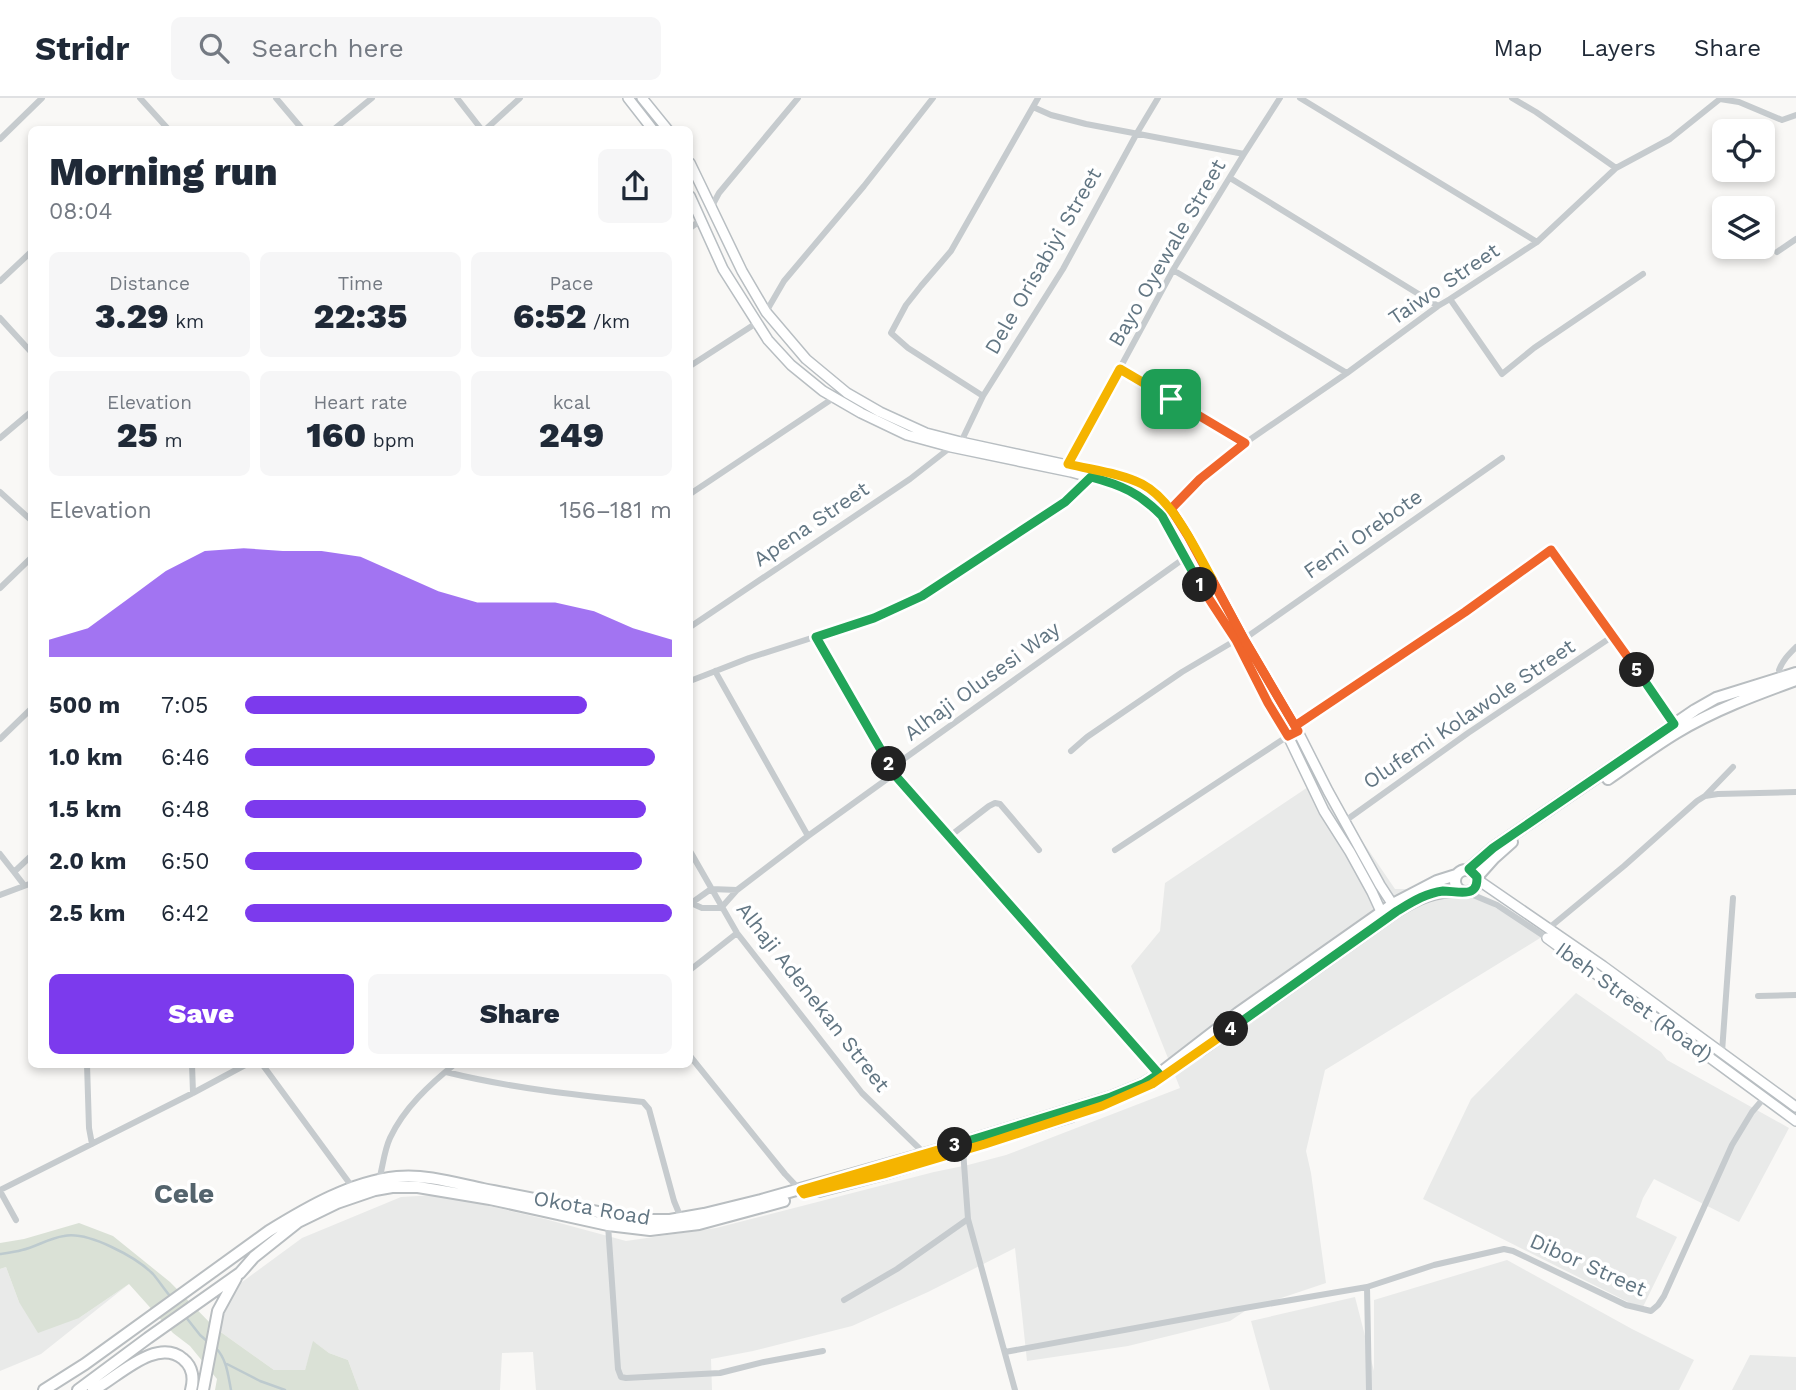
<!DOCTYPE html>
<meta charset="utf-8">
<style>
body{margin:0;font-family:"Work Sans",sans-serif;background:#f6f6f7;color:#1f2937;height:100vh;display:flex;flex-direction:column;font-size:26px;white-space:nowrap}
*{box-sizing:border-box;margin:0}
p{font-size:23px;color:#747a83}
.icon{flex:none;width:38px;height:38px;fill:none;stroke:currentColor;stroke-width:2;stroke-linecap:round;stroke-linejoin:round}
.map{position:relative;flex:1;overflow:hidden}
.drawer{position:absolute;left:28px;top:28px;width:665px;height:942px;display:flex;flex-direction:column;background:#fff;border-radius:10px;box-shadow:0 4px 10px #0003}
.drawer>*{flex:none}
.buttons{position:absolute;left:1712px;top:21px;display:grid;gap:14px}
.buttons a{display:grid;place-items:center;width:63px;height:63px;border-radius:10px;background:#fff;box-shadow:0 4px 10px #0003;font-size:35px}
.pin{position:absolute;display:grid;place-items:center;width:60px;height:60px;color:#fff;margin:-30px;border-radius:14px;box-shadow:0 4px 10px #0006}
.km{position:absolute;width:35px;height:35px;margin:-18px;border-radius:50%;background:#222;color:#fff;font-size:19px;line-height:35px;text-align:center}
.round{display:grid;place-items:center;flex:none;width:74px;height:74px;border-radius:10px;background:#f6f6f7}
.overview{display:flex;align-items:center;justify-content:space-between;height:119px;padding:0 21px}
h1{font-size:38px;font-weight:800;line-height:52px}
.figures{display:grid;grid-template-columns:repeat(3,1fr);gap:10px;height:119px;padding:7px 21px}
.figures div{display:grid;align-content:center;border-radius:10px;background:#f6f6f7;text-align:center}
.figures b{font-size:35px;font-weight:800}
.figures small{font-size:19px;font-weight:400}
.figures p{font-size:19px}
.chart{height:196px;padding:14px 21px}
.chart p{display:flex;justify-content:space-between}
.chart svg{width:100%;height:126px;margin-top:7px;fill:#7c3aed;opacity:.7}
.cta{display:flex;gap:14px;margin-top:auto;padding:14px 21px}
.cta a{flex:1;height:80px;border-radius:10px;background:#7c3aed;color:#fff;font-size:28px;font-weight:800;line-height:80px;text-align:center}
.cta a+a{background:#f6f6f7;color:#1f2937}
ul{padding:0 21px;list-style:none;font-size:23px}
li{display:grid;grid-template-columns:112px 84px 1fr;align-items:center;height:52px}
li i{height:18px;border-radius:9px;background:#7c3aed}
header{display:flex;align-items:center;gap:42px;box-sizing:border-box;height:98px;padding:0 35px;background:#fff;border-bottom:2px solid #e0e1e3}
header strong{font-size:33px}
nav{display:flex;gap:38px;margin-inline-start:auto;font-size:24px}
.search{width:490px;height:63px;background:#f6f6f7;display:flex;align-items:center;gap:18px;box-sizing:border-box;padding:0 24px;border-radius:10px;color:#747a83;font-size:26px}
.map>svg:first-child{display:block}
</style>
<header>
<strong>Stridr</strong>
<div class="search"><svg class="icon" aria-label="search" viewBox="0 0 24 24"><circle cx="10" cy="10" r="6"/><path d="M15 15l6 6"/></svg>Search here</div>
<nav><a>Map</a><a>Layers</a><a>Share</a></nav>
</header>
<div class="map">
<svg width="1796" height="1292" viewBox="0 0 1796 1292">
<rect width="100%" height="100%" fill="#f9f8f6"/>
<path fill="#e9eae9" d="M1320,681L1395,791H1461L1545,837L1325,972L1306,1053L1311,1075L1326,1185L1248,1211L1230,1223L1128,1248L1027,1263L1015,1150L928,1194L852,1228L753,1253L711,1261L712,1292H536L533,1254L502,1255L500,1292H359L348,1262L329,1255L314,1244L305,1272H274L215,1230L222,1213L238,1187L302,1140L401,1099L436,1097L472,1104L545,1121L626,1143L716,1130L934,1074L968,1067L1006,1057L1180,990L1131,868L1160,833L1165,785Z
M1576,895L1661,954L1667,962L1789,1030L1739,1124L1654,1081L1643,1100L1636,1119L1677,1139L1642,1211L1423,1101L1471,1001Z
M1507,1162L1632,1231L1694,1262L1679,1292H1270L1251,1223L1355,1199L1374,1273V1202Z
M6,1169L19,1204L79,1220L129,1186L41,1256L0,1273V1171Z
M1750,1257L1796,1259V1292H1732Z"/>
<path fill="#dae1d6" d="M79,1125L113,1138L170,1184L215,1230L274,1272H305L313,1243L329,1255L348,1262L359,1292H215L217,1281L190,1248L173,1235L129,1186L79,1220L38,1235L19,1204L6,1169L0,1171V1145L24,1141Z"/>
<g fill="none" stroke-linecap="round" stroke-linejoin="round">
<path stroke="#bdcace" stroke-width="2.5" d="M0,1156C7,1155 15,1154 22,1152C36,1149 49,1140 64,1138C88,1133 136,1159 153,1176C159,1183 164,1191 170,1198
M185,1218L200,1237L208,1244
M216,1250C227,1262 228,1277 231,1292
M227,1266L260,1283L285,1292"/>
<defs>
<path id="secondary" d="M628,0L653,32
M642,0L668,32
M690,65L742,173L766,214L806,261L847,295L880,314L926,335L961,344L1104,375L1141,386L1155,395L1171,411L1188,438L1244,541L1289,616L1328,693L1380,787L1395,810
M690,98L723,171L768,242L791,267L823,293L861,315L907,337L951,349L1071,374L1118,387L1140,399L1162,418L1186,459L1193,475L1236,542L1268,605L1288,638L1324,713L1350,754L1372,794L1384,820
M1478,782L1603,868L1796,1009
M1547,840L1796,1023"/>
<path id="primary" d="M1608,681C1630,666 1653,649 1676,635C1714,612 1755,597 1796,582
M1469,771L1493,750L1695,612L1716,600L1796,575
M1455 783a11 11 0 1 1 22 0a11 11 0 1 1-22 0Z
M1477,779L1494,760L1512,744
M1201,952L1397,813C1420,799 1434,793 1461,793
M819,1093L884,1076L1072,1018
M44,1292L85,1266L269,1133C308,1109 351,1084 397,1079C425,1076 455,1085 483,1091C530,1100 578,1109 625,1120L645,1122H670L704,1116L761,1102L952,1048L1111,999L1143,986L1159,976L1238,915L1393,806L1437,783L1456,777
M78,1292L148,1240L240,1175L254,1159L298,1124L337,1105L375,1092L392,1089H418L490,1101L608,1127L650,1132L699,1126L784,1103
M93,1292C116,1281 156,1238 183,1261C193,1269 194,1281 191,1292
M203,1292L218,1213L236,1180"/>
</defs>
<use href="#secondary" stroke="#b8bec2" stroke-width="12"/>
<use href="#primary" stroke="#b9bec1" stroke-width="14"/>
<path stroke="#c6cbce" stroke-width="6" d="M140,0L169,32
M276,0L303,32
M457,0L482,32
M1300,0L1537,144
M1512,0L1536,14L1616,70
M1033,9L1051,17L1086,26L1244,56
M333,32L372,0
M485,32L520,0
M0,41L42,0
M1230,80L1438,208
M712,108L719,95L798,0
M690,130L701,122
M1777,154L1796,141
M1173,172L1347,275
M0,183L32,153
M1450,201L1502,276L1534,250L1643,176
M766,214L784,183L864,88L933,0
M0,220L32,255
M690,268L758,224
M1120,271L1245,345
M983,298L908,250L891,235L906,207L921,188L951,153L1038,0
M0,340L32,313
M961,344L983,298L1063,171L1137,35L1158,0
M1068,366L1173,172L1244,56L1280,0
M0,394L32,423
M690,396L835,299
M1171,411L1200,381L1245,345L1347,275L1438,208L1450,201L1537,144L1616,70L1670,41L1720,1L1739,4L1782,22L1796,17
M0,490L32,459
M690,529L910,381L951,349
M816,539L894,676L1159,976
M1244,541L1502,360
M715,573L808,738
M1785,577L1779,572C1783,562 1788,557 1796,549
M690,583L749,560L874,520L922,498L1065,404L1091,379
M1295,628L1465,514L1551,452L1674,626
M0,641L32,610
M1071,653L1087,639L1182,574L1236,542
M1705,698L1733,669
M1345,723L1468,635L1613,538
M950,738L989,708L995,705L1000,706L1039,752
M1115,752L1288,638L1298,633
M690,753L737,835L862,995L924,1055
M0,756L14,774
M24,787L14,774L32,757
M711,791L737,792
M1466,794L1497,807L1547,840
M0,797L32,785
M691,805L702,810H721
M690,806L711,791
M721,810L737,792L808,738L894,676L901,663L1186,459
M1549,830L1624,768L1697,703L1705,698L1718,696L1796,694
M690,872L737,835
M1758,898L1796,897
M1722,954L1733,800
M690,958L785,1076L804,1096
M87,966L89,1030L92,1046
M192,966L193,995
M262,966L353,1090
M446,974C510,990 577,997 643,1004L649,1011L674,1103L681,1120
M963,1052L968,1121L1015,1292
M379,1082C383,1068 384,1053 390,1040C404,1010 430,986 455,966
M0,1092L193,995L247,966
M0,1093L16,1122
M608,1127L618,1271L621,1279L626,1280L720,1275L764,1264L823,1253
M1367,1189L1369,1292
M844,1202L897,1171L968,1121
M1005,1254L1233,1212L1367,1189L1434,1167L1504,1151L1513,1153L1626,1207L1651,1213L1658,1207L1664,1198L1732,1047L1752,1014L1764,1000"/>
<use href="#secondary" stroke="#fff" stroke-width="9"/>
<use href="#primary" stroke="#fff" stroke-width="10"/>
</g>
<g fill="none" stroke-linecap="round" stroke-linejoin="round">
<defs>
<path id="split-1" d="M1171,301L1245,345L1200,381L1171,411L1188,438L1244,541L1298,633L1288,638L1268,605L1236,542L1200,487"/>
<path id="split-2" d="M889,666L816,539L874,520L922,498L1065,404L1091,379C1121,387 1140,395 1162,418L1200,487"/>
<path id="split-3" d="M889,666L894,676L1159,976L1143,986L1111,999L955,1047"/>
<path id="split-4" d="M955,1047L801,1092L804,1096L884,1076L985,1046L1102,1008L1152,986L1231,931"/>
<path id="split-5" d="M1231,931L1397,813C1412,804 1426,795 1443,793C1451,793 1466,796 1471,793C1477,790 1477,784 1477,779L1469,771L1493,750L1674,626L1637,572"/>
<path id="split-6" d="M1212,481L1244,541L1295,628L1465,514L1551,452L1637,572"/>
<path id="split-7" d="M1171,301L1120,271L1068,366C1092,372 1120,375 1142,386C1173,402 1196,452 1212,481"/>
</defs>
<use href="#split-1" stroke="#fff" stroke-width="14"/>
<use href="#split-2" stroke="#fff" stroke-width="14"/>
<use href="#split-3" stroke="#fff" stroke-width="14"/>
<use href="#split-4" stroke="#fff" stroke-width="14"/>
<use href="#split-5" stroke="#fff" stroke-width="14"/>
<use href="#split-6" stroke="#fff" stroke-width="14"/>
<use href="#split-7" stroke="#fff" stroke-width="14"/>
<use href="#split-1" stroke="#f0652b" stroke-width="9"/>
<use href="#split-2" stroke="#22a559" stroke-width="9"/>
<use href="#split-3" stroke="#22a559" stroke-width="9"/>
<use href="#split-4" stroke="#f5b400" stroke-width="9"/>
<use href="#split-5" stroke="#22a559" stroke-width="9"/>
<use href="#split-6" stroke="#f0652b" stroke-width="9"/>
<use href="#split-7" stroke="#f5b400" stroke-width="9"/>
</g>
<g text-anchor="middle" stroke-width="7" stroke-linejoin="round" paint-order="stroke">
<g font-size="21" fill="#627683" stroke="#fff">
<text transform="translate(1167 155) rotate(-60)" y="7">Bayo Oyewale Street</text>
<text transform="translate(1043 163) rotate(-60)" y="7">Dele Orisabiyi Street</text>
<text transform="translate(1444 186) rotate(-34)" y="7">Taiwo Street</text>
<text transform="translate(811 426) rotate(-34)" y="7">Apena Street</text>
<text transform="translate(1363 436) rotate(-35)" y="7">Femi Orebote</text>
<text transform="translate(982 583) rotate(-36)" y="7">Alhaji Olusesi Way</text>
<text transform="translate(1469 616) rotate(-34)" y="7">Olufemi Kolawole Street</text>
<text transform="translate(813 899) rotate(52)" y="7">Alhaji Adenekan Street</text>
<text transform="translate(1634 904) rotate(36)" y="7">Ibeh Street (Road)</text>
<text transform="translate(592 1110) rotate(10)" y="7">Okota Road</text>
<text transform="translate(1588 1167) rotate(24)" y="7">Dibor Street</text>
</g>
<g font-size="28" font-weight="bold" fill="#54646d" stroke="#fff">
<text x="184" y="1105">Cele</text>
</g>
</g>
</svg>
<div class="buttons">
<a><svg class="icon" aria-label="locate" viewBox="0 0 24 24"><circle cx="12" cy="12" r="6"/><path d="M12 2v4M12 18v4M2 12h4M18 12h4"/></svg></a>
<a><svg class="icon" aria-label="layers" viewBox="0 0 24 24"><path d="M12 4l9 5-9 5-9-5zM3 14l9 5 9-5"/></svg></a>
</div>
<div class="pin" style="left:1171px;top:301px;background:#1e9e55"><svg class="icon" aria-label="arrive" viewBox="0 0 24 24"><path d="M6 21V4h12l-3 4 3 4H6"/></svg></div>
<b class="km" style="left:1200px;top:487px">1</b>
<b class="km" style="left:889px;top:666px">2</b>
<b class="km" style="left:955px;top:1047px">3</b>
<b class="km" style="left:1231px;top:931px">4</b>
<b class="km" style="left:1637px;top:572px">5</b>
<section class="drawer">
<div class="overview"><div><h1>Morning run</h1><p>08:04</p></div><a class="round"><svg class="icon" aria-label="share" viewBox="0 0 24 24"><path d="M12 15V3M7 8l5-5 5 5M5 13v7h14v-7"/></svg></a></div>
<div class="figures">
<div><p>Distance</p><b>3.29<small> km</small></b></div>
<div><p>Time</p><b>22:35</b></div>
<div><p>Pace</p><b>6:52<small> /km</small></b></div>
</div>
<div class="figures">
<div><p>Elevation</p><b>25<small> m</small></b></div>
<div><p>Heart rate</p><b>160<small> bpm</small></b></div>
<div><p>kcal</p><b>249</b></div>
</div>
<div class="chart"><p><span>Elevation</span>156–181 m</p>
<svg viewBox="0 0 160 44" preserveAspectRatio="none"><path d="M0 44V38L10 34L20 24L30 14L40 7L50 6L60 7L70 7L80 9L90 15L100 21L110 25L120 25L130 25L140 28L150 34L160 38V44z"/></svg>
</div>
<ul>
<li><b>500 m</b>7:05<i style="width:80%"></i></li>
<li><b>1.0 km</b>6:46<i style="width:96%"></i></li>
<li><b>1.5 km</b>6:48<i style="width:94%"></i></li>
<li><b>2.0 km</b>6:50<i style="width:93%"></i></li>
<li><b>2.5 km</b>6:42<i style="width:100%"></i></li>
</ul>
<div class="cta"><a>Save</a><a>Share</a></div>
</section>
</div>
